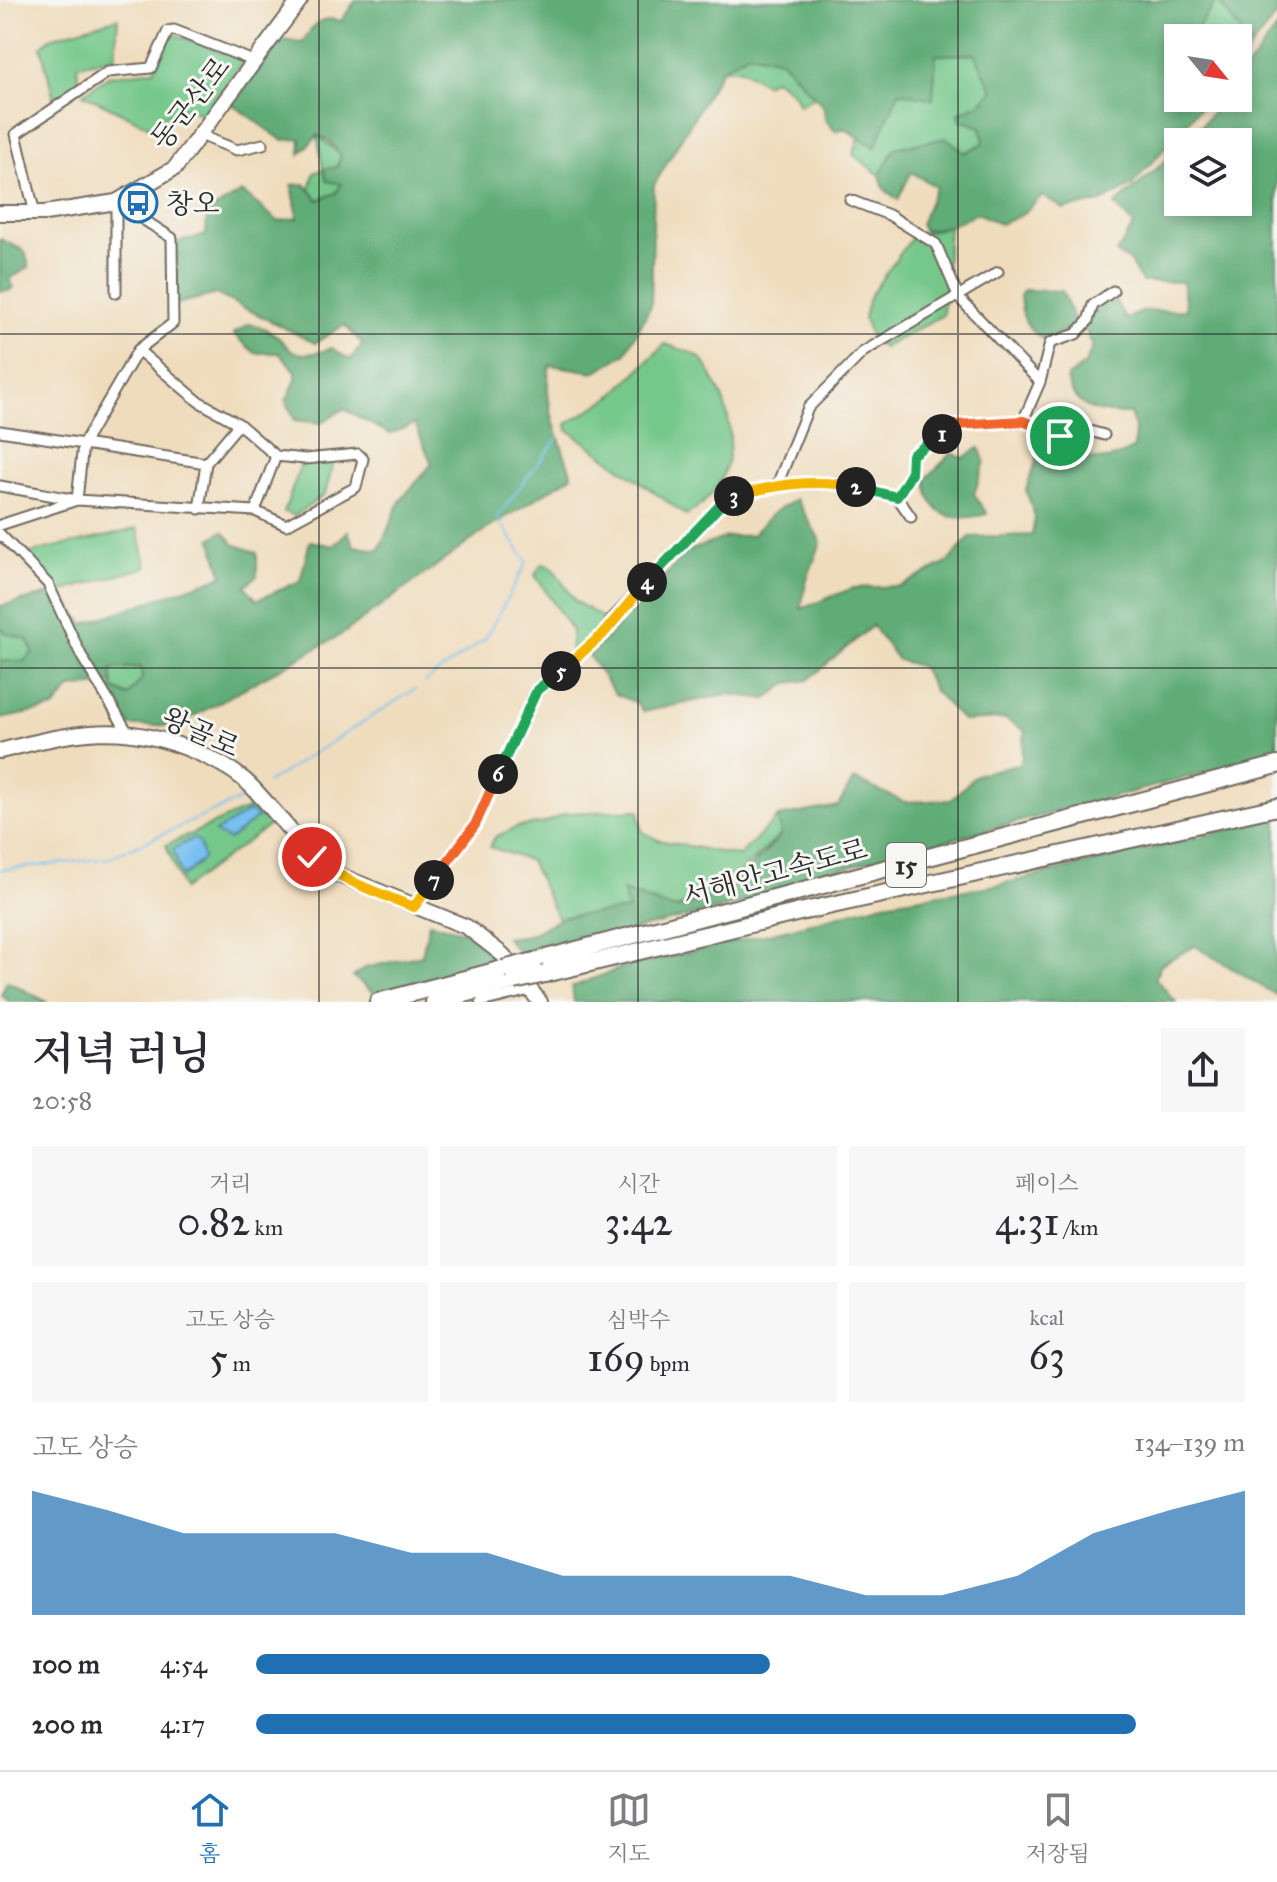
<!DOCTYPE html>
<html lang="ko">
<meta charset="utf-8">
<style>
body{margin:0;font-family:"IM FELL Great Primer","Noto Serif KR",serif;background:#f7f7f7;color:#2b2b33;height:100vh;display:flex;flex-direction:column;font-size:30px;white-space:nowrap}
*{box-sizing:border-box;margin:0}
p{font-size:26px;color:#7c7c81}
.icon{flex:none;width:44px;height:44px;fill:none;stroke:currentColor;stroke-width:2;stroke-linecap:round;stroke-linejoin:round}
.map{position:relative;height:1002px;overflow:hidden}
.side{display:flex;flex-direction:column;background:#fff;flex:1}
.side>*{flex:none}
.needle{width:52px;rotate:120deg}
.fabs{position:absolute;left:1164px;top:24px;display:grid;gap:16px}
.fabs a{display:grid;place-items:center;width:88px;height:88px;border-radius:0px;background:#fff;box-shadow:0 4px 12px #0003;font-size:40px}
.pin{position:absolute;display:grid;place-items:center;width:68px;height:68px;color:#fff;margin:-34px;border:4px solid #fff;border-radius:50%;box-shadow:0 2px 8px #0007}
.km{position:absolute;width:40px;height:40px;margin:-20px;border-radius:50%;background:#222;color:#fff;font-size:22px;line-height:40px;text-align:center}
.round{display:grid;place-items:center;flex:none;width:84px;height:84px;border-radius:0px;background:#f7f7f7}
.headline{display:flex;align-items:center;justify-content:space-between;height:136px;padding:0 32px}
h1{font-size:44px;font-weight:600;line-height:60px}
.metrics{display:grid;grid-template-columns:repeat(3,1fr);gap:12px;height:136px;padding:8px 32px}
.metrics div{display:grid;align-content:center;border-radius:0px;background:#f7f7f7;text-align:center}
.metrics b{font-size:40px;font-weight:600}
.metrics small{font-size:22px;font-weight:400}
.metrics p{font-size:22px}
.chart{height:224px;padding:16px 32px}
.chart p{display:flex;justify-content:space-between}
.chart svg{width:100%;height:144px;margin-top:8px;fill:#1f6fb2;opacity:.7}
ul{padding:0 32px;list-style:none;font-size:26px}
li{display:grid;grid-template-columns:128px 96px 1fr;align-items:center;height:60px}
li i{height:20px;border-radius:10px;background:#1f6fb2}
.menu{display:flex;justify-content:space-around;align-items:center;height:112px;border-top:2px solid #e1e1e2;background:#fff;font-size:22px;color:#7c7c81}
.menu a{display:grid;justify-items:center;gap:4px}
.menu .on{color:#1f6fb2}
.map>svg:first-child{display:block}
</style>
<div class="map">
<svg width="1277" height="1002" viewBox="0 0 1277 1002">
<rect width="100%" height="100%" fill="#f6f6f2"/>
<filter id="ink" filterUnits="userSpaceOnUse"><feTurbulence type="fractalNoise" baseFrequency=".0125" numOctaves="2"/><feDisplacementMap in="SourceGraphic" scale="16" xChannelSelector="R" yChannelSelector="G"/><feConvolveMatrix kernelMatrix="1 2 1 2 8 2 1 2 1" color-interpolation-filters="sRGB"/></filter>
<filter id="wash" filterUnits="userSpaceOnUse"><feTurbulence type="fractalNoise" baseFrequency=".006" numOctaves="4" result="noise"/><feDisplacementMap in="SourceGraphic" scale="32" xChannelSelector="R" yChannelSelector="G"/><feGaussianBlur stdDeviation="1.8" result="paint"/><feColorMatrix in="noise" values="0 0 0 0 0 0 0 0 0 0 0 0 0 0 0 0 0 1.4 0 .05"/><feComposite in="paint" operator="in"/></filter>
<g filter="url(#wash)">
<rect width="100%" height="100%" fill="#efdcbc"/>
<path fill="#74c78a" stroke="#50795a" stroke-width="2" d="M1217,0L1252,46L1238,66V38H1190Z
M118,18L115,58L77,65L79,85L55,103L41,47L50,38Z
M172,33L244,61L202,115L186,107L159,119L160,132L83,94L108,76L154,70Z
M749,53L781,60L815,97L799,105L794,94L775,79L765,84L741,69H722Z
M975,54L993,91L979,104L959,113L961,120L981,127L984,143L965,153L895,148L880,175L853,155L859,138L875,146L899,92L936,55Z
M317,135L341,155L337,167L342,183L336,193L317,200L310,189L314,173L323,169Z
M949,226L943,315L883,348L871,338L864,318L869,297L913,236Z
M665,344C675,348 692,351 700,358C706,362 710,373 713,379C741,426 736,487 686,515L568,430L567,424L612,396Z
M335,458L325,494L295,516L284,512L301,464Z
M137,528L147,567L59,592L27,554C64,543 101,540 137,528Z
M542,564L552,567L575,601L606,620L594,635L570,652L572,631L535,575Z
M0,627L6,633L27,639L33,652L25,661H0Z
M141,667L142,679L128,696L113,688L110,669Z
M258,804L271,824L183,889L166,845Z
M639,810L642,831L658,840L739,856L778,817L781,835L712,896L673,909L623,891L629,910L558,919L530,861L490,847L495,837L517,827L544,823L567,813Z"/>
<path fill="#5fac76" stroke="#456c50" stroke-width="2" d="M356,0H1277V15L1252,46L1217,0L1190,38H1178V98L1207,100L1131,186L1101,202L1064,209L1042,196L1020,216L1000,224L977,213L949,226L924,231L920,224L936,187L911,172L898,200L884,189L880,175L895,148L947,138L965,153L984,143L981,127L961,120L959,113L979,104L993,91L975,54L936,55L933,99L899,92L875,147L843,128L836,132L825,119L824,107L781,60L749,53L722,69L654,185L651,306L625,354L595,372L550,365C541,401 561,442 572,476L487,529L344,633L176,726H130L103,689L113,688L128,696L142,679L141,667L111,669L113,684L71,688L54,708L0,719V661H24L33,652L27,639L6,633L0,627V606L59,592L84,624L223,576L211,539L223,531L234,544L257,553V576L245,586L257,600L300,581L310,541L333,546L348,531L354,546L379,550L400,501L432,464L415,424L390,434L344,409L321,423L295,420L286,401L296,380V371L279,353H255L233,334L249,324C296,332 276,368 332,348L350,360L363,344L344,325L315,343L216,294L177,304V242L206,235L207,213L242,192L278,221L298,218L292,185L305,184L318,200L336,193L342,184L327,181L323,169L337,167L341,155L328,140L318,135L300,154L301,139L282,140L233,105L269,55L284,40L302,43C313,25 319,15 341,21Z
M1277,28V754L827,872L829,882L523,957L506,938L529,935L563,917L628,910L623,891C634,894 667,909 675,908C717,903 754,865 781,835L778,817L838,806L854,779L904,802L951,800L976,775L1021,763L1025,731L1005,719L963,721L934,691L922,667L898,660L872,626L808,680L788,683L766,699L728,694L643,712L637,703L615,694L589,656L688,551L727,537L752,535L773,513L796,499L821,542L806,582L801,609L853,588L901,586L947,563L970,537L1032,535L1035,518L1026,490L1044,440C1078,457 1098,470 1134,448L1135,428L1130,414C1100,413 1074,412 1067,378L1085,364L1093,346L1084,327L1096,308L1113,297L1126,319L1144,311L1186,310L1183,282H1142L1129,261L1116,253L1134,225L1115,205L1178,150V202H1238V142H1188L1224,98H1238V80Z
M0,239L25,251L29,267L10,279L13,287L9,291H0Z
M1024,290L1062,291L1076,325L1044,340C1025,327 1022,319 1020,296Z
M979,448L985,461L974,494L987,514C953,522 929,519 926,479L952,453L964,458Z
M1277,818L1276,995L1195,946L1161,964L1155,978L1176,1002H574L572,987L621,968L785,930L884,903L997,885Z
M429,923L463,931L499,958L377,995L353,977L365,968L422,955Z
M7,981L47,1002H10L1,995Z"/>
<path fill="#77c0f0" stroke="#51768e" stroke-width="2" d="M250,811L258,817L229,840L215,832Z
M194,838L199,842L203,859L182,877L173,849Z"/>
<g fill="none" stroke-linecap="round" stroke-linejoin="round">
<path stroke="#77c0f0" stroke-width="2" d="M425,682L485,639L527,562L497,517L557,439
M267,783L415,689
M0,870L109,858L244,798"/>
</g>
</g>
<g filter="url(#ink)">
<g fill="none" stroke-linecap="round" stroke-linejoin="round">
<defs>
<path id="street" d="M200,135L237,150L263,144
M35,214L16,134L108,72L151,68L168,31L174,30L256,62
M116,293V202
M1040,382L1050,343L1076,334L1088,321L1093,305L1113,291
M1023,421L1060,436L1079,428L1104,435
M0,431L206,463
M777,485L808,408L863,352L998,272
M0,486L77,500L255,511L286,525L356,487L363,459L358,454L305,459L276,456L239,424L198,401L138,350
M897,497L911,517
M199,509L206,463L239,424
M255,511L276,456
M0,525L77,500L83,444L138,350L173,323L172,238L116,202
M0,534L48,584L82,657L127,731
M414,907L475,825L537,690L603,634L612,619L727,498L777,485L838,483L897,497L911,474L912,455L955,425L1023,421L1040,382L959,298L936,244L889,215L850,200
M481,1002L530,990"/>
<path id="secondary" d="M0,213H45L116,202L175,168L300,0
M0,751C74,732 123,720 196,752C215,760 238,772 252,787C279,815 301,847 331,872L467,927L503,955L540,1002"/>
<path id="highway" d="M535,961L1277,765
M545,974L800,912L1277,807
M378,1002L503,969
M434,1002L514,981"/>
</defs>
<use href="#street" stroke="#70695e" stroke-width="13"/>
<use href="#secondary" stroke="#70695e" stroke-width="18"/>
<use href="#highway" stroke="#70695e" stroke-width="20"/>
<use href="#street" stroke="#fff" stroke-width="9"/>
<use href="#secondary" stroke="#fff" stroke-width="14"/>
<use href="#highway" stroke="#fff" stroke-width="16"/>
<defs>
<path id="highway-bridge" d="M503,969L535,961
M514,981L545,974"/>
</defs>
<use href="#highway-bridge" stroke="#70695e" stroke-width="20" stroke-linecap="butt"/>
<use href="#highway-bridge" stroke="#fff" stroke-width="16"/>
</g>
</g>
<g fill="none" stroke-linecap="round" stroke-linejoin="round" filter="url(#ink)">
<defs>
<path id="split-1" d="M942,434L955,425L1023,421L1060,436"/>
<path id="split-2" d="M856,487L897,497L911,474L912,455L942,434"/>
<path id="split-3" d="M734,496C774,485 815,478 856,487"/>
<path id="split-4" d="M647,582L727,498L734,496"/>
<path id="split-5" d="M561,671L603,634L647,582"/>
<path id="split-6" d="M498,774L537,690L561,671"/>
<path id="split-7" d="M434,880L475,825L498,774"/>
<path id="split-8" d="M312,857C343,881 378,893 414,907L434,880"/>
</defs>
<use href="#split-1" stroke="#fff" stroke-width="16"/>
<use href="#split-2" stroke="#fff" stroke-width="16"/>
<use href="#split-3" stroke="#fff" stroke-width="16"/>
<use href="#split-4" stroke="#fff" stroke-width="16"/>
<use href="#split-5" stroke="#fff" stroke-width="16"/>
<use href="#split-6" stroke="#fff" stroke-width="16"/>
<use href="#split-7" stroke="#fff" stroke-width="16"/>
<use href="#split-8" stroke="#fff" stroke-width="16"/>
<use href="#split-1" stroke="#f0652b" stroke-width="10"/>
<use href="#split-2" stroke="#22a559" stroke-width="10"/>
<use href="#split-3" stroke="#f5b400" stroke-width="10"/>
<use href="#split-4" stroke="#22a559" stroke-width="10"/>
<use href="#split-5" stroke="#f5b400" stroke-width="10"/>
<use href="#split-6" stroke="#22a559" stroke-width="10"/>
<use href="#split-7" stroke="#f0652b" stroke-width="10"/>
<use href="#split-8" stroke="#f5b400" stroke-width="10"/>
</g>
<path fill="none" stroke="#2b2b2b" stroke-width="2" stroke-opacity="0.55" d="M319,0V1002M638,0V1002M958,0V1002M0,334H1277M0,668H1277"/>
<defs>
<symbol id="bus-ring" viewBox="-11 -11 22 22"><circle r="9.5" fill="#f6f6f2" stroke="#1f6fb2" stroke-width="1.5"/><path d="M-5-6H5V4H4V6H2V4H-2V6H-4V4H-5ZM-3.5-4V0h7V-4ZM-3.5 1.2v1.5H-2V1.2ZM2 1.2v1.5H3.5V1.2Z" fill="#1f6fb2"/></symbol>
</defs>
<g fill-rule="evenodd">
<use href="#bus-ring" x="116" y="181" width="44" height="44"/>
</g>
<g text-anchor="middle" stroke-width="6" stroke-linejoin="round" paint-order="stroke">
<rect fill="#f6f6f2" stroke="#686867" stroke-width="2" x="886" y="843" width="40" height="44" rx="6"/>
<g font-size="26" font-weight="bold" fill="#2b2b2b">
<text x="906" y="874">15</text>
</g>
<g font-size="28" fill="#2b2b2b" stroke="#f6f6f2">
<text transform="translate(190 103) rotate(-52)" y="10">동군산로</text>
<text transform="translate(201 732) rotate(24)" y="10">왕골로</text>
<text transform="translate(775 872) rotate(-15)" y="10">서해안고속도로</text>
</g>
<g font-size="28" fill="#2b2b2b" stroke="#f6f6f2" text-anchor="start">
<text x="166" y="213">창오</text>
</g>
</g>
</svg>
<div class="fabs">
<a><svg class="needle" viewBox="-14 -14 28 28"><path d="M0-13l5 13h-10z" fill="#e53935"/><path d="M0 13l5-13h-10z" fill="#7c7c81"/></svg></a>
<a><svg class="icon" aria-label="layers" viewBox="0 0 24 24"><path d="M12 4l9 5-9 5-9-5zM3 14l9 5 9-5"/></svg></a>
</div>
<div class="pin" style="left:1060px;top:436px;background:#1e9e55"><svg class="icon" aria-label="arrive" viewBox="0 0 24 24"><path d="M6 21V4h12l-3 4 3 4H6"/></svg></div>
<div class="pin" style="left:312px;top:857px;background:#d93025"><svg class="icon" aria-label="check" viewBox="0 0 24 24"><path d="M5 12l5 5 9-10"/></svg></div>
<b class="km" style="left:942px;top:434px">1</b>
<b class="km" style="left:856px;top:487px">2</b>
<b class="km" style="left:734px;top:496px">3</b>
<b class="km" style="left:647px;top:582px">4</b>
<b class="km" style="left:561px;top:671px">5</b>
<b class="km" style="left:498px;top:774px">6</b>
<b class="km" style="left:434px;top:880px">7</b>
</div>
<section class="side">
<div class="headline"><div><h1>저녁 러닝</h1><p>20:58</p></div><a class="round"><svg class="icon" aria-label="share" viewBox="0 0 24 24"><path d="M12 15V3M7 8l5-5 5 5M5 13v7h14v-7"/></svg></a></div>
<div class="metrics">
<div><p>거리</p><b>0.82<small> km</small></b></div>
<div><p>시간</p><b>3:42</b></div>
<div><p>페이스</p><b>4:31<small> /km</small></b></div>
</div>
<div class="metrics">
<div><p>고도 상승</p><b>5<small> m</small></b></div>
<div><p>심박수</p><b>169<small> bpm</small></b></div>
<div><p>kcal</p><b>63</b></div>
</div>
<div class="chart"><p><span>고도 상승</span>134–139 m</p>
<svg viewBox="0 0 160 44" preserveAspectRatio="none"><path d="M0 44V6L10 12L20 19L30 19L40 19L50 25L60 25L70 32L80 32L90 32L100 32L110 38L120 38L130 32L140 19L150 12L160 6V44z"/></svg>
</div>
<ul>
<li><b>100 m</b>4:54<i style="width:52%"></i></li>
<li><b>200 m</b>4:17<i style="width:89%"></i></li>
</ul>
</section>
<nav class="menu">
<a class="on"><svg class="icon" aria-label="home" viewBox="0 0 24 24"><path d="M3 11l9-7 9 7M6 9v11h12V9"/></svg>홈</a>
<a><svg class="icon" aria-label="map" viewBox="0 0 24 24"><path d="M3 6l6-2 6 2 6-2v14l-6 2-6-2-6 2zM9 4v14M15 6v14"/></svg>지도</a>
<a><svg class="icon" aria-label="saved" viewBox="0 0 24 24"><path d="M7 4h10v16l-5-4-5 4z"/></svg>저장됨</a>
</nav>
